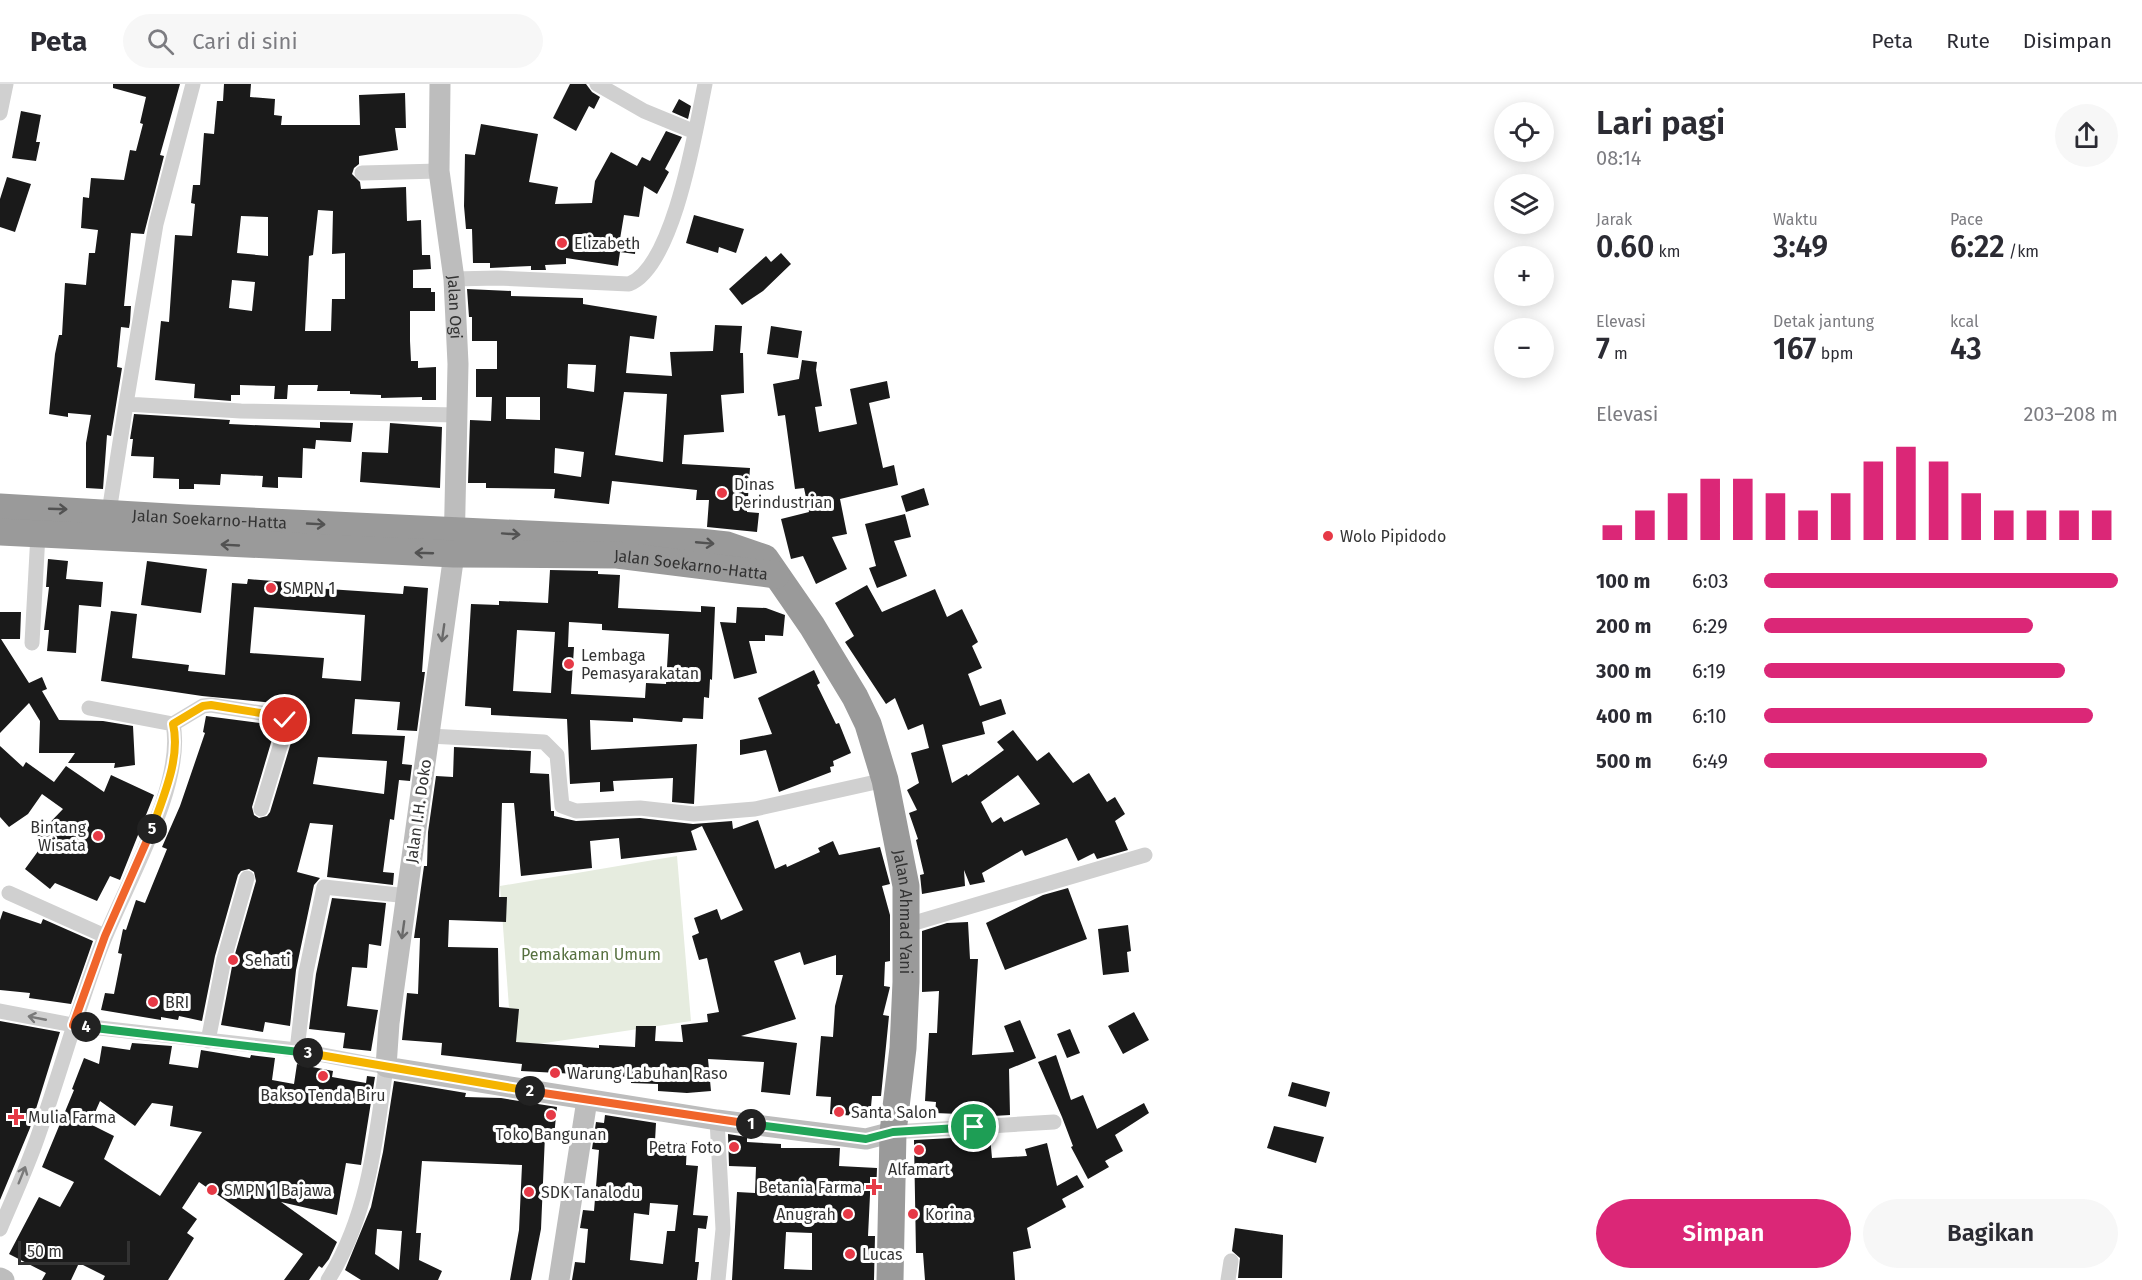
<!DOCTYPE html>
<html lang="id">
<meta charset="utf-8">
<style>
body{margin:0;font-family:"Fira Sans",sans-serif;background:#f7f7f7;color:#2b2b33;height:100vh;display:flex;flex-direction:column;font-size:22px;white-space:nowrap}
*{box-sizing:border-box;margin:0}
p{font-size:20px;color:#7c7c81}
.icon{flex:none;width:33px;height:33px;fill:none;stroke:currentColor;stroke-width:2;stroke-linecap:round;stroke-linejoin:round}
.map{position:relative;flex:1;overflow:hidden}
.details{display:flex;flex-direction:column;background:#fff;width:570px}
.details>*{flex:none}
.buttons{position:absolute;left:1494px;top:18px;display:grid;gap:12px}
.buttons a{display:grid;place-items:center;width:60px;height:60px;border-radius:50%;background:#fff;box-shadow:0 3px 15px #0003;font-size:30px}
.scale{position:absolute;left:18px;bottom:15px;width:112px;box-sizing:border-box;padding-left:6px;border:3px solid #333;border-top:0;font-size:16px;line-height:21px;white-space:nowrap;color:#333;-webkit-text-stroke:4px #fff;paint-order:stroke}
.pin{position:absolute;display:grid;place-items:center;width:51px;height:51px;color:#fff;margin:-26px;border:3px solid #fff;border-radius:50%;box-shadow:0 2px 6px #0007}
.km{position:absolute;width:30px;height:30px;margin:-15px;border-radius:50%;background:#222;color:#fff;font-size:16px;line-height:30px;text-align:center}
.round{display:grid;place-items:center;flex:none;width:63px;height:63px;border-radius:32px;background:#f7f7f7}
.head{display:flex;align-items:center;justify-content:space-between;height:102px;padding:0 24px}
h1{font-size:33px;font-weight:600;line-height:45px}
.figures{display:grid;grid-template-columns:repeat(3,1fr);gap:9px;height:102px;padding:6px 24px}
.figures div{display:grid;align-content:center}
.figures b{font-size:30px;font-weight:600}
.figures small{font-size:16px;font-weight:400}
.figures p{font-size:16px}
.chart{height:168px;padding:12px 24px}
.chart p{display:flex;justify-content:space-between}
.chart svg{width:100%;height:108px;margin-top:6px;stroke:#db2777;stroke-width:6}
.button{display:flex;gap:12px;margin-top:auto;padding:12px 24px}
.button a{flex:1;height:69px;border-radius:36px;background:#db2777;color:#fff;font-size:24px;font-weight:600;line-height:69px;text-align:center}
.button a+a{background:#f7f7f7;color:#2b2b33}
ul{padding:0 24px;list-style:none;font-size:20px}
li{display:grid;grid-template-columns:96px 72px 1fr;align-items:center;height:45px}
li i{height:15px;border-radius:8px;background:#db2777}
header{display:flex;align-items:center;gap:36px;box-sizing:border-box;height:84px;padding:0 30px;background:#fff;border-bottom:2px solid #e1e1e2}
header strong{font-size:28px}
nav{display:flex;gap:33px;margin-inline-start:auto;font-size:21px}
.search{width:420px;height:54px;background:#f7f7f7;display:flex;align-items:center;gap:15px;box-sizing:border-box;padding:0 21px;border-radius:33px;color:#7c7c81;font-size:22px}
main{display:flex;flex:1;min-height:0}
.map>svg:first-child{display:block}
</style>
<header>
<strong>Peta</strong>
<div class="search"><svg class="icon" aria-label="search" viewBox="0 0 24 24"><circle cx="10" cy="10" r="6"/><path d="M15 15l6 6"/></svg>Cari di sini</div>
<nav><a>Peta</a><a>Rute</a><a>Disimpan</a></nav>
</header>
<main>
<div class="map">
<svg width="1572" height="1196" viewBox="0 0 1572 1196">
<rect width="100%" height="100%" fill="#fff"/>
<path fill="#e6ecdf" d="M677,772L691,937L512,964L500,802Z"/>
<path fill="#1a1a1a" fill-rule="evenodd" d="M113,0H180L160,71L164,72L144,150L131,149L124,222H131L130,238L129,244L121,243L117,283L122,284L111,352L107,351L103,405L86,404V359L91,331L68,329V333L49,330L55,270L59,251H62L65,199L86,201L89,169H95L98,146L81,144L83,113L89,114L91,94L124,96L130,66L136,67L143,40L140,39L146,13L113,4Z
M224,0H251L250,13L275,15L274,31L282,32L281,41H360L359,11L405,9L406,44H395L398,66L359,72V80L354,84L352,90L360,98L361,105L406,103L407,137L421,136L422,171H430L431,185L413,186V204H431V208H435V227H410V257L411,277H418V284L436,283V316H422V313L381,314V311L350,310V307H317L318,301H288L287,315H274L275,302L240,301V311H231V317L194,314L195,300L155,296L161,237L169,238L175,151L192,152L195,120L191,119L193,101H200L204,49L214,50L217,17H223ZM318,126L333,127L332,170L345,169V215H332L331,247H305L309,172L313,171ZM241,132L268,133V172L237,169ZM232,196L255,198L252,227L229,224Z
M570,0H586L592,8L600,13L594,25L589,22L576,47L553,34Z
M679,15L691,22L688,35L672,28Z
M21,27L41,31L36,58H40L36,77L12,74Z
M481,40L538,50L529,98L558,103L555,120L592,119L595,97L611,68L637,82L642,73L650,77L666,47L682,53L665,85L669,88L657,110L644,102L639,133L624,131L620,155L636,157L635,170L620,168L618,182L566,174V180L545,181L546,186H531V182L490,184V179H473L472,145H466L464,122L465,70L475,71Z
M7,93L31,100L15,148L0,143V115Z
M694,131L744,145L736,169L719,163L718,169L686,159Z
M781,169L791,180L763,207L742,221L729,205L766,172L771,178Z
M467,205L511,207V212L583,214V220L657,232L654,255L630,252L626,289L672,292L670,268L713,267L715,241L742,242L740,269H743L744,309L721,311L724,348L684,351L682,380L750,384L747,428L759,429L757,448L707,443L709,416H696L697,406L612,397L609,420L554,414L555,405L486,404V399H468L470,336L491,337L492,313H476V285H497V257H472V233H469ZM568,280L596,281L594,308L567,304ZM624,308L667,310L663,378L615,371ZM506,313H540V336L506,335ZM555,364L584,368L581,393L554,389Z
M771,242L802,247L798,274L767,270Z
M802,276L817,278L816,286L822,322L815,323L819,348L857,340L850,305L887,297L890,314L869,319L883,384L894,381L898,401L840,415L847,450L832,453L847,485L816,500L803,472L791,475L781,435L809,428L804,404L795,405L785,331L778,332L773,300L799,295Z
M134,330L230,336L229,340L320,344V338L353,339L351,358L316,356L315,365L303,364L302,394L278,393V404L262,403L263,392L221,390L220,401L194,400V405H179V395L153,394L154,373L131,372L133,355H130Z
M390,339L442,343L440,404L360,398L362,368L388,369Z
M924,404L929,421L906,428L901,412Z
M905,430L911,453L894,457L907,492L877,504L869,484L876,482L865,440Z
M48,475L68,477L66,495L103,498L101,523L79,521L76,569L47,567L49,546H44L49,503H46Z
M147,477L207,485L201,529L141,521Z
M550,486L598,487V490L620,491L618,524L701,528V522L715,523L712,596L710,595L709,614L704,613L703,635L683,634L682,638L633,634V638L590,636L591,666L697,660L694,720L672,718L673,694L613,697L614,707L600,708V698L570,700L567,635L491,631V624L465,622L471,520L499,521V517L548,519ZM569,538L602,540V546L669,550L666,600L646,599L645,614L571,610L574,563H568ZM517,546L555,548L551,609L513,607Z
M248,495L299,499L298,503L403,510L404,502L428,504L422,588H425L417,647L397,646L400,618L355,615L352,650L405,652L402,680L412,681L410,697L399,696L394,736L390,735L383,788L394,789L393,801L327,793L333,741L310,739L297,788L320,794L314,801L296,886L290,942L265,938L263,948L221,941L233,877L256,797L254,788L249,785L241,787L238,791L215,872L202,937L179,932L178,936L161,933V936L101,926L105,909L114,910L122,870L118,869L123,845L126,846L136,816L145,819L167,765L162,763L180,722L205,649L203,648L206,632L267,640L265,651L273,652L252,723L254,731L259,734L267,732L270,728L296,642L292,630L294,621L202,612L101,597L111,527L137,530L132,574L189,581L188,587L225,591L232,499L247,500ZM254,523L365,531L361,597L322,594L324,574L250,569ZM318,673L387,677L384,710L313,700Z
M867,501L882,528L935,505L947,533L962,525L978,558L972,562L982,584L968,590L980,622L1001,615L1006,630L982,638L985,650L942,661L952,699L967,690L968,692L1004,666L997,658L1013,646L1037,677L1049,668L1073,699L1089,689L1107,718L1115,713L1125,730L1115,737L1128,766L1097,775L1094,769L1078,777L1067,754L1025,772L1022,766L982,789L985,798L970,801L964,786L965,802L922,810L920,791L924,790L916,756L918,755L909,729L917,726L907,706L919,699L911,669L929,664L923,640L908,646L895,614L886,620L845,558L854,552L835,519ZM1018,691L1040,720L1004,738L1001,733L992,739L981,718Z
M737,523L766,524L785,531L783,552L765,551V557H749L757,589L734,595L720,538L736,539Z
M0,528H21L20,555H1L29,599L42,593L47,605L42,607L59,636L103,637L133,642L135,681L114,684L115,679H68L75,669H39L40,637L29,619L0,649Z
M814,586L820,599L817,601L836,640L839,639L851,669L833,677L834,682L830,683L831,688L779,708L766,666L740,671V656L772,650L758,614Z
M0,662L23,683L26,678L54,698L66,682L104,708L111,691L154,711L120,796L110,792L97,817L55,799L50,805L25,785L44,759L37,752L63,725L42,710L28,730L9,743L0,733Z
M454,663L531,667L530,689L549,690L551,727H554V732L576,737L640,734L693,740L732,737L733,745L758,736L775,785L786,780L787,783L820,768L818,764L833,757L839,771L880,763L890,800L882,802L890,831V877L885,878L884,902L890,903L883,931L889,932L881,1012H872L870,1033L830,1030L831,1013L816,1012L821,952L833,953L835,922L843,891H836V871L804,881L800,868L774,877L796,935L741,952L797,959L790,1011L761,1008L764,978L708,975L711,1007L687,1009L658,1007V1000L631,999V993L521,987L522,980L441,971L442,959L402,956L407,909L418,910L420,854H414L424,782H427L428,748L436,692L453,693ZM502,719H514L521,792L592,784L590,757L619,754L621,775L697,766L691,747L702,742L743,826L721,836L717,825L694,834L699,849L692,852L699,876L707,874L719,928L707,930L708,938L681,941L683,958L655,957L656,942H636L635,963L599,961V964L516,958L519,925L499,923L498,864L448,863L449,836L506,838L507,813H499Z
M1068,804L1087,855L1005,886L986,839L1043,811Z
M332,814L386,819L381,862L369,860L367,884L352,883L347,922L378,926L371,967L343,964L345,949L309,945L316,890Z
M3,827L41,840L43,835L93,857L71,920L29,914L30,909L0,906V836Z
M968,838L970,875H978L972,971L1014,968L1004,942L1020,936L1036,974L1009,985L1010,1031L959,1034V1030L935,1029L936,1018L925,1017L929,949H937L939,907L922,908V847L947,839Z
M1128,841L1131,867L1127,868L1129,888L1103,891L1098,845Z
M1134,928L1149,956L1123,970L1108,942Z
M0,937L60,948L30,1044L0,1116Z
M1070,945L1080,969L1067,974L1057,950Z
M132,959L172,962L169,980L198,984L201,966L250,974L251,971L275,974L272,996L294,1000L297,980L333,987L332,993L366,999L367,992L375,993L361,1081L346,1079L337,1131L281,1118L337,1158L329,1175L322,1184L319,1182L309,1196H284L303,1170L199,1098L182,1124L197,1135L187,1149L194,1154L168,1196H103L105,1192L79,1179L71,1196H42L46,1189L9,1170L39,1113L60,1123L74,1098L42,1083L74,1006L72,1005L84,974L99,980L102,962L130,966ZM100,1017L135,1042L152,1019L173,1022L170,1042L202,1048L160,1112L104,1075L114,1052L90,1040Z
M1056,971L1071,1016L1083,1011L1097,1045L1144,1019L1149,1029L1115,1051L1123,1067L1105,1077L1109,1083L1088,1095L1071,1063L1073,1062L1062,1033L1038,978Z
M394,997L466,1009L465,1013L501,1014L557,1023L554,1052L545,1051L541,1145L531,1196H510L519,1146L522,1081L422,1077L416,1149H421L419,1176L442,1187L438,1196H361L345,1186L371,1123L383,1068ZM377,1145L402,1147L399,1186L375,1170Z
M1292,998L1330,1008L1326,1023L1288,1012Z
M605,1031L656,1039L655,1057L687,1059L686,1081L698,1082L693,1131L708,1132L706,1145L698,1144L695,1178H699L697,1196H572L575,1178L585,1179L588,1145L580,1144L583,1126L594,1127L599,1066L592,1065L596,1038L604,1039ZM650,1119L678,1121L675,1147H667L663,1180L630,1176L634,1129L649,1131Z
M1274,1042L1324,1053L1316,1079L1267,1064Z
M728,1050L747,1053V1058L781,1060V1064H840L839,1082L877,1084L876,1111H870L868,1152H875L874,1196H732L737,1108L755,1109L756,1083L729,1082ZM786,1148L812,1149V1186L784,1185Z
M990,1052L992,1074L1027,1072L1025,1065L1047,1059L1057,1102L1077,1091L1084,1103L1062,1115L1066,1123L1027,1144L1031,1164L1013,1168L1015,1196H925L923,1169H916L914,1056Z
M1235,1144L1283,1151L1282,1194H1238L1240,1174L1232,1167Z"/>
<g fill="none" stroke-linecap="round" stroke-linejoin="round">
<path stroke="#d0d0d0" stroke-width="15" d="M193,0L156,140L126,320L241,327L458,331
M597,0L644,27L695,48
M0,29L6,0
M362,89L439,87
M454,195L497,194L629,200C674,183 696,44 705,0
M109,428L126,320
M32,559L38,450
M173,640L203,622L211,621L273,631L285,636L286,643L261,725
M429,652L544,658L557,671L562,722L576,727L640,724L694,730L755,725L885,696
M9,809L105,852
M904,842L1145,771
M0,927L73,941L297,966L386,983C376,1056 368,1133 328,1196
M208,957L224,875L247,794
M297,966L306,888L324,803L408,812
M717,1036L723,1145L718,1196
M893,1048L1054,1038
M0,1145C13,1114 27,1084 38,1052C59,992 76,931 98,871C119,811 186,703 173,640L89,624
M1228,1196L1231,1177"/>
<g stroke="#bdbdbd" stroke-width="21">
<path id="s1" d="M440,0L439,87L454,195L458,280L454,470L389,939L386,983L717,1036L866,1055L893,1048"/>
<path d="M0,1194L4,1196"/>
<path d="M559,1196L587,1016"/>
</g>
<g stroke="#9a9a9a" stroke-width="27">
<path id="s2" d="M0,423L186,434L699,458L727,461L765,474L812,542L855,613L868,640L885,696L906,802V898L903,964L893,1048L890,1196"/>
<path id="s3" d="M0,448L454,470L617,471L776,491"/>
</g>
</g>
<defs><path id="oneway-shaft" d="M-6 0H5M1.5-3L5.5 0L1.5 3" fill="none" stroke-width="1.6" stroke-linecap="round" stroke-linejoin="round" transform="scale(1.5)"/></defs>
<g stroke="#525252">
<use href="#oneway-shaft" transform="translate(58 425) rotate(2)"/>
<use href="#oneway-shaft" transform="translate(316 440) rotate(3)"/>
<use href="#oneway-shaft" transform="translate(511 450) rotate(4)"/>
<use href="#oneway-shaft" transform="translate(705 459) rotate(5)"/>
<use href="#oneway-shaft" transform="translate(230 461) rotate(-177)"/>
<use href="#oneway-shaft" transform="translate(424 469) rotate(-178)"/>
</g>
<g stroke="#6a6a6a">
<use href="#oneway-shaft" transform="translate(443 549) rotate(98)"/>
<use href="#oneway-shaft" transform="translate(403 846) rotate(98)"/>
</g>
<g stroke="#7a7a7a">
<use href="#oneway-shaft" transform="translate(37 934) rotate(-169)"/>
<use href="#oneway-shaft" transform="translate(22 1091) rotate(-68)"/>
</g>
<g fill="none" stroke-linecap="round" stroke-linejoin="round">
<defs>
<path id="split-1" d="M751,1040L866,1055L893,1048L974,1043"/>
<path id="split-2" d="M530,1007L751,1040"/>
<path id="split-3" d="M308,969L530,1007"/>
<path id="split-4" d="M86,943L308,969"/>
<path id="split-5" d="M86,943L73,941L105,852L152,745"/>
<path id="split-6" d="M152,745C163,713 181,674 173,640L203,622L211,621L273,631L285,636"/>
</defs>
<use href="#split-1" stroke="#fff" stroke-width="12"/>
<use href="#split-2" stroke="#fff" stroke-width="12"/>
<use href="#split-3" stroke="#fff" stroke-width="12"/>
<use href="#split-4" stroke="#fff" stroke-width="12"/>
<use href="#split-5" stroke="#fff" stroke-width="12"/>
<use href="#split-6" stroke="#fff" stroke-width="12"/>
<use href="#split-1" stroke="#22a559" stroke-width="8"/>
<use href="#split-2" stroke="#f0652b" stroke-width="8"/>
<use href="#split-3" stroke="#f5b400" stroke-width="8"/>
<use href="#split-4" stroke="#22a559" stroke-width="8"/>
<use href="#split-5" stroke="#f0652b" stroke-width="8"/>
<use href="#split-6" stroke="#f5b400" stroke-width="8"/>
</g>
<g fill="#e63946" stroke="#fff" stroke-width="2">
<circle cx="562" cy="159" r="6"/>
<circle cx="722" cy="409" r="6"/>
<circle cx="1328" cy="452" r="6"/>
<circle cx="271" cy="504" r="6"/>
<circle cx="569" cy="580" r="6"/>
<circle cx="98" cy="752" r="6"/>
<circle cx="233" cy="876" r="6"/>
<circle cx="153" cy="918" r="6"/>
<circle cx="555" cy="989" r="6"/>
<circle cx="323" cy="992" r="6"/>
<circle cx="839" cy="1028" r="6"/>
<circle cx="551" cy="1031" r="6"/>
<path d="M13 1024h6v6h6v6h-6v6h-6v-6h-6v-6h6z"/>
<circle cx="734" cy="1063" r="6"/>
<circle cx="919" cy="1066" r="6"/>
<path d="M871 1094h6v6h6v6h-6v6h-6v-6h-6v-6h6z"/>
<circle cx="212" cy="1106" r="6"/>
<circle cx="529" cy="1108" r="6"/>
<circle cx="848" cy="1130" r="6"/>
<circle cx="913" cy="1130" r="6"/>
<circle cx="850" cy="1170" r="6"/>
</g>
<g text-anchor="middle" stroke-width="6" stroke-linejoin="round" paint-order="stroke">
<g font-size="16" fill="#333" stroke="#fff" text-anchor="start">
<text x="574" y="165">Elizabeth</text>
<text x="734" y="406">Dinas<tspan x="734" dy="18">Perindustrian</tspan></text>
<text x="1340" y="458">Wolo Pipidodo</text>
<text x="283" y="510">SMPN 1</text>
<text x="581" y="577">Lembaga<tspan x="581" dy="18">Pemasyarakatan</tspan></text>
<text x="86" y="749" text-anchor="end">Bintang<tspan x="86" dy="18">Wisata</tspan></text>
<text x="245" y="882">Sehati</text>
<text x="165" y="924">BRI</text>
<text x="567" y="995">Warung Labuhan Raso</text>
<text x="323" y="1017" text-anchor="middle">Bakso Tenda Biru</text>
<text x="851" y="1034">Santa Salon</text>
<text x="28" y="1039">Mulia Farma</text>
<text x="551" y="1056" text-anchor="middle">Toko Bangunan</text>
<text x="722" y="1069" text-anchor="end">Petra Foto</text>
<text x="919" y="1091" text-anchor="middle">Alfamart</text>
<text x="862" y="1109" text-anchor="end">Betania Farma</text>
<text x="224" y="1112">SMPN 1 Bajawa</text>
<text x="541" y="1114">SDK Tanalodu</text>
<text x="836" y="1136" text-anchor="end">Anugrah</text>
<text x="925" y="1136">Korina</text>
<text x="862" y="1176">Lucas</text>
</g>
<g font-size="16" fill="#333" stroke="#fff">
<text dy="6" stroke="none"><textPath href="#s1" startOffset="224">Jalan Ogi</textPath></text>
<text dy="6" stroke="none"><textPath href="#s2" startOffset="210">Jalan Soekarno-Hatta</textPath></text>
<text dy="6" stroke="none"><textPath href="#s3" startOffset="692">Jalan Soekarno-Hatta</textPath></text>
<text transform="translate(418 727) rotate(-82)" y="6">Jalan I.H. Doko</text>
<text dy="6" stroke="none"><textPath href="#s2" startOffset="1156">Jalan Ahmad Yani</textPath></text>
</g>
<g font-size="16" fill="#56703f" stroke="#fff">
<text x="591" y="876">Pemakaman Umum</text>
</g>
</g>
</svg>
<div class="buttons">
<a><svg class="icon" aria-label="locate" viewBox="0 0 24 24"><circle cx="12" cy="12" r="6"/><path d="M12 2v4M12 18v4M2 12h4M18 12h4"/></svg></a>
<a><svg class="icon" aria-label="layers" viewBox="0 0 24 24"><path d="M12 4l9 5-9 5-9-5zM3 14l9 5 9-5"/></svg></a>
<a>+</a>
<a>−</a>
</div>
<div class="scale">50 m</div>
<div class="pin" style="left:974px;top:1043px;background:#1e9e55"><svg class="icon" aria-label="arrive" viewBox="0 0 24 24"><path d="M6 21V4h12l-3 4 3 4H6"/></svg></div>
<div class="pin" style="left:285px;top:636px;background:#d93025"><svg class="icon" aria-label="check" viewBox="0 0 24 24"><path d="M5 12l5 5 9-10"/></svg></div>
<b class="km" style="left:751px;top:1040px">1</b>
<b class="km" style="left:530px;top:1007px">2</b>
<b class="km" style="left:308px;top:969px">3</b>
<b class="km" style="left:86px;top:943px">4</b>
<b class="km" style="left:152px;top:745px">5</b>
</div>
<section class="details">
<div class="head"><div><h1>Lari pagi</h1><p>08:14</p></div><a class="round"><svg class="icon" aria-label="share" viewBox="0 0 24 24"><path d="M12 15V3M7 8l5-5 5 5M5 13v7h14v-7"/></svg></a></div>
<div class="figures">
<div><p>Jarak</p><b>0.60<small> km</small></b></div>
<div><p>Waktu</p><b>3:49</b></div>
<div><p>Pace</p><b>6:22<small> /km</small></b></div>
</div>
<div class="figures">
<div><p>Elevasi</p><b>7<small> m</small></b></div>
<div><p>Detak jantung</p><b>167<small> bpm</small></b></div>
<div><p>kcal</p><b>43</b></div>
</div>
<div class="chart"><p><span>Elevasi</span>203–208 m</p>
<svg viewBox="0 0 160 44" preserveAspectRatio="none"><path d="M5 44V38M15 44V32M25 44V25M35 44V19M45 44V19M55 44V25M65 44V32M75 44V25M85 44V12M95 44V6M105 44V12M115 44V25M125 44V32M135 44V32M145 44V32M155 44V32"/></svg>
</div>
<ul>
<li><b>100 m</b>6:03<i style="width:100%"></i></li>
<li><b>200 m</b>6:29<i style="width:76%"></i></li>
<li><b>300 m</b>6:19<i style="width:85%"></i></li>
<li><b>400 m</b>6:10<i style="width:93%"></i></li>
<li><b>500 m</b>6:49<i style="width:63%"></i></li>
</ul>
<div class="button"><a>Simpan</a><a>Bagikan</a></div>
</section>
</main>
